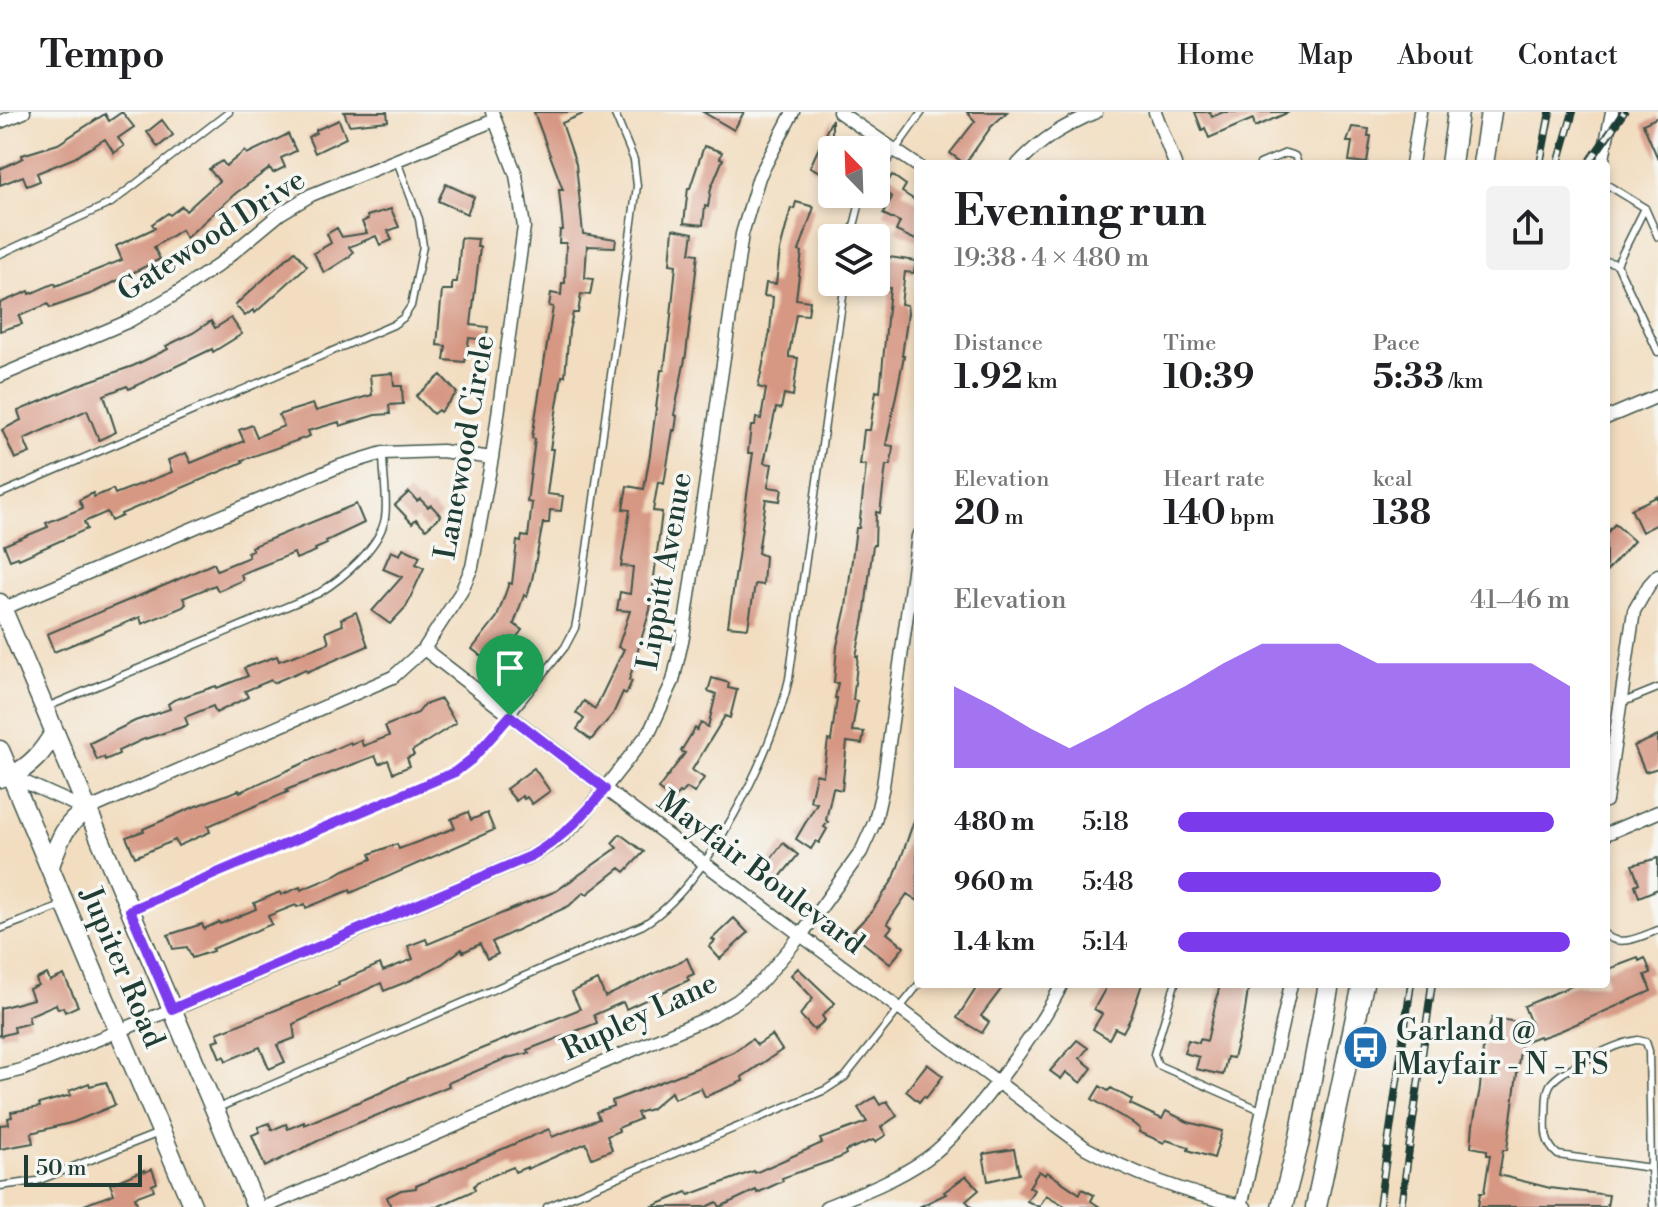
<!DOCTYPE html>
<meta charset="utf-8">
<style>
body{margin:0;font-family:"Libre Bodoni",serif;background:#f2f2f2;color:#202124;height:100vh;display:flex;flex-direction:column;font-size:30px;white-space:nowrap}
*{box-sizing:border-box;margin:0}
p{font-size:26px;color:#757577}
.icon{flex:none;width:44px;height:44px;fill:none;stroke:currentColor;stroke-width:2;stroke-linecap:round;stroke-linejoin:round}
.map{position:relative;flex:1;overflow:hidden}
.panel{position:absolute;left:914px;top:48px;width:696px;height:828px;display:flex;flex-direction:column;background:#fff;border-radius:8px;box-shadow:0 4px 12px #0003}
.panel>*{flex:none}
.needle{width:52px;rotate:337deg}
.controls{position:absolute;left:818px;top:24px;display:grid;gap:16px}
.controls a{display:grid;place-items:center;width:72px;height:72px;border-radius:8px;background:#fff;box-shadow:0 4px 12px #0003;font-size:40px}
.scale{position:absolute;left:24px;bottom:20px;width:118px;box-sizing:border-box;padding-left:8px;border:4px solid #1f3d34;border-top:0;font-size:22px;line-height:28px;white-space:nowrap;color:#1f3d34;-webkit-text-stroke:6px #f6f6f2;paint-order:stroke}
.pin{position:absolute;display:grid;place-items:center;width:68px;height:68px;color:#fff;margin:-82px -34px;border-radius:50% 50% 50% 0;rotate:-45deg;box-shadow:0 0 8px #0007}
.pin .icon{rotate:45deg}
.round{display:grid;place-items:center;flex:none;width:84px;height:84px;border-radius:8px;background:#f2f2f2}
.overview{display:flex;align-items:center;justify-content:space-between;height:136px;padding:0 40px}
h1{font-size:44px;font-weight:700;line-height:60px}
.metrics{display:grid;grid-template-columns:repeat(3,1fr);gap:12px;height:136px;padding:8px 40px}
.metrics div{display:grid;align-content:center}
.metrics b{font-size:34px;font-weight:700}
.metrics small{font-size:22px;font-weight:400}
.metrics p{font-size:22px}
.chart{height:224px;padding:16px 40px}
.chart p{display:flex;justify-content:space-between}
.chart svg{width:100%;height:144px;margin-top:8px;fill:#7c3aed;opacity:.7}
ul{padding:0 40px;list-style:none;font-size:26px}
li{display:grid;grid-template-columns:128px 96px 1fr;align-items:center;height:60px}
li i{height:20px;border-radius:10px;background:#7c3aed}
header{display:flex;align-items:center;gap:48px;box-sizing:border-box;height:112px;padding:0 40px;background:#fff;border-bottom:2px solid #e0e0e0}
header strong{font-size:38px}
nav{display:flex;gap:44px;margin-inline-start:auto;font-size:28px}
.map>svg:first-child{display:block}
</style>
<header>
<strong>Tempo</strong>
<nav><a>Home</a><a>Map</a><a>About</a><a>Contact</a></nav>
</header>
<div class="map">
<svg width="1658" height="1095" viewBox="0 0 1658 1095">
<rect width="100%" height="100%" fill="#f6f6f2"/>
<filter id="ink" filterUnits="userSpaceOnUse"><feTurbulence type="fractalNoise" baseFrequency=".0125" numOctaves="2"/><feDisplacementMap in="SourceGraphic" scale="16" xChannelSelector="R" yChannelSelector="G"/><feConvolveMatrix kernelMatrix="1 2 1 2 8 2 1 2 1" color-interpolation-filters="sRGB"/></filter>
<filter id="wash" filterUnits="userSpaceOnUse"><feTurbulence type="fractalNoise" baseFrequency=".006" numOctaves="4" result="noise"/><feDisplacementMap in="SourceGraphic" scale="32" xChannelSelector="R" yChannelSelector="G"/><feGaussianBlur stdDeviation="1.8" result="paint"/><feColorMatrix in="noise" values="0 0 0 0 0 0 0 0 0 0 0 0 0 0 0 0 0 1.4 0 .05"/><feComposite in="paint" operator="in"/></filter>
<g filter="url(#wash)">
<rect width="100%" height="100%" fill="#f2ddc0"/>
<g id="blocks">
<path fill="#d69783" d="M122,0L134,15L118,26L124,34L114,41L105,27L74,46L37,61L40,69L27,74L23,64L0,73V57L23,46L22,43L58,32L105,2L109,9Z
M344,0H387L388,9L349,13Z
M534,0H587L562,11L576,52L583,122L616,127L615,135L587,134L585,166L593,167L590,183L581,182L578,201H573L569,218L565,264H562L550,337H553L547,382L563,384L561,399L550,398L549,411H543L532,468L527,485L524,483L514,512L522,518L512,531L506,526L488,549L472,537L497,505L509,471L512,472L517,429L521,430L522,424L528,425L532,391L527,390L535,327L532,326L553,195L549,194L551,181L561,183L562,171H565L566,131H559L560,118H563L559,78H563Z
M703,0H744L734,18Z
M967,0H1007L991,15L965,52L950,41L975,9Z
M1195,0H1210L1212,5L1223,0H1289L1255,15L1253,7L1209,26L1205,16L1202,18Z
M1658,5V47L1643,12Z
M832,7V53L826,63L810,55Z
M162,8L173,23L158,35L147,20Z
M339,8L346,26L315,41L308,25L316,21V18Z
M1352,15L1369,17L1368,24H1371L1367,51L1349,49L1352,30H1347Z
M288,22L296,39L281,46L285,55L273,61L270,56L236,81L186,126L181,118L154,135L160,147L93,181L50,196L48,192L19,204L22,212L0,219V191L29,179L30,182L55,171L56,174L122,148L116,134L155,116L152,112L168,101L170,103L182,94L186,99L219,69L209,57L222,49L226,54L245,39L247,42Z
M704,34L722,40L720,46L723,47L711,76L708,95L705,94L703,113L684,111L688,76H690Z
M892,63L906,73L902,80L918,90V129L896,119L900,110L883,102L892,85L883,78Z
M446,72L474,85L467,102L438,89Z
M796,90L814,95L799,139L802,140L796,187L810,189L808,203L796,202L789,242V245L798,246L793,284L784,282L781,297L776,296L764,351L772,352L768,375L782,377L780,389L766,387L758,441L765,444L763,473L755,472L748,516L728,514L753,341H748L751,314H755L756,306L761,307L766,277L758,275L770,220L773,185L764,184L766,171L776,172L780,138L791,96L794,97Z
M391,97L399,115L388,119L392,128L380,133L376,124L349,135L353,140L349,145L324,161L314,141L331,131L327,122L337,116L342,125L367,121L362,110L368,107L367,104Z
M673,117L693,121L690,141L698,142L686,242L674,303L677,304L675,319L673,318L664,372L658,370L653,399L662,400L650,498L629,568L632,569L626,582L623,580L613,602L591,628L577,617L584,607L576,601L584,589L595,597L624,537L618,535L630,499L617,498L620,480L630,482L633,455L621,454L630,398L623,397L627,374L644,377L650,342L661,258H664L670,214L676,153L670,152Z
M461,126L478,127L477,135H480L471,213L488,215L486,228L469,226L465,250L444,248L446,234L437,233L442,178H452V170H457Z
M295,139L307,154L255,201L253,198L245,204L235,193Z
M876,143L916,149L914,161L905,160L901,192L907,193L908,201L902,244H904L886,333L893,334L891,353H886L880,401L876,400L875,433H873L864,506L856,544H858L853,588L857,589L852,619L864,620L862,632L847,630L842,678L833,676L826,708L828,710L824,715L827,717L819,731L816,729L811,737L796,727L817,691L810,689L816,662L823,664L828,628L831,629L837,586H835L838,571H834L837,534L846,495L856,416H859L866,353H860L864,318H870L876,279L880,280L890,176L884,175L885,169L876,168Z
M231,206L242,222L213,240L212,237L129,277L127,274L104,283L116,320L99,328L87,298L24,327L30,341L15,347L2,318L21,308L18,299L81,272L133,254L168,237L166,234L193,221L211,209L215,216Z
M393,261L394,274H402L403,292L389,293L390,302L375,303L340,314L339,310L308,319L310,324L242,348L243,350L121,402L122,404L111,409L107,400L84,410L87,417L19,447L18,445L10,448L4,433L48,415L46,411L83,396L79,388L93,381L94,385L113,377L115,382L172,360L168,348L186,341L191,351L244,329L239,318L252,313L257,325L284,314L279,303L287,300L313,292L316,299L372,283L370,263Z
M441,263L457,281L440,300L438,298L433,302L416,284Z
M409,380L417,389L420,387L428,395L431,393L441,404L426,417L416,407L412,411L395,393Z
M1658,384V412L1642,420L1631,397Z
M356,392L364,411L326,429L327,432L315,437L316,439L296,447L294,441L241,462L243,468L218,479L215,473L183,486L186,492L183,495L142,512L140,505L54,540L47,522L170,471L214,451L217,458L249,445L247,440L253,438L251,435Z
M1615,412L1634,429L1606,460V422Z
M403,436L420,444L416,452L424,456L406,495L390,512L372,499L402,465L383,457L391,439L400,443Z
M356,500L368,534L307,560L306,557L273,571L271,568L245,579L248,585L216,601L213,594L185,605L188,613L142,628L118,639L119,642L105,648L104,645L97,648L90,631L135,609L170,597L168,592L174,588L216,574L217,576L248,564L244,556L277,544L279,549L329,531L326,520L343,513L341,507Z
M712,566L729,571L728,576L737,578L730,606L725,604L692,658L704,666L694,681L687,676L682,681L679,680L674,689L658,677L685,641L681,639L695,616L697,618L701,611L708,615L716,582L708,579Z
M441,587L456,611L412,639L414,643L407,646L410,654L393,661L388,648L379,652L375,644L286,678L288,680L208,714L210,720L178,734L175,728L135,745L126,725L144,719L143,717L196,694L239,678L240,680L350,630L351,632L361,628L363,634L389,624L385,614L418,601L424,593Z
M1658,624V656L1645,660L1634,634Z
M534,656L550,679L532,692L527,685L524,687L522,684L516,689L506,677Z
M468,700L471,708L487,701L494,718L351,781L350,778L306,796L305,792L297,795L296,793L268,804L272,812L212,837L213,839L192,846L187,835L173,837L168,823L202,812L204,817L219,810L220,812L256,797L254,791L280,780L281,783L300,775L301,778L332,765L344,758L372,747L370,742L380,738L397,732L399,737L455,716L451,707Z
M916,703L918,789L907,782L887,811L892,815L887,821L904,835L890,852L851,821L872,799L894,766Z
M620,722L644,740L625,760L620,756L587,782L584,780L569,794L492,830L498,842L487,847L480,832L463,840L462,837L442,852L411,868L384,879L381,871L293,912L295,926L277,933L285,950L269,957L260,935L226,949L224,944L220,946L213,929L220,927L217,921L332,876L339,873L338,870L380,852L383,859L413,847L408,834L426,827L428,832L556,779L617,736L612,731Z
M783,731L798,743L776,770L762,759Z
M1658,746V777L1639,785L1635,773L1639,771L1632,753Z
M734,806L748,821L720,847L709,835L715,829L712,827Z
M687,846L694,862L687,865L689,868L626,897L623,890L594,903L597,911L527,938L529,941L507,946L448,971L449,974L336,1020L265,1055L252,1023L260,1020L258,1015L269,1011L272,1018L286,1012L288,1017L304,1010V1013L382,980L409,966L580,897L572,880L591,871L598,868L605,885Z
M1638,846L1639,849L1645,846L1651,861L1645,863L1651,879L1560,919L1540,926L1539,924L1521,931L1507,1038H1503L1499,1063L1550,1076L1609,1083L1607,1095H1478L1480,1081H1484L1490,1043H1487V1038L1471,1035L1473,1013L1480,976L1483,936L1492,906L1531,912L1524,894L1576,872H1606V858Z
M798,856L835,891L822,904L825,908L814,918L800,903L813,886L791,863Z
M47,862L50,869L64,863L78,894L65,900L63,895L58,897L56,892L28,904L30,911L14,915L15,920L0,924V896L33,887L29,877L38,873L36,867Z
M979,872H1005L981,904L989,910L982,921L957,906Z
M1108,872H1142L1131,905L1123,920L1115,916L1109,927L1093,917L1102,902L1094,897Z
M1220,872H1249L1244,905L1233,946L1227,945L1223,963L1196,957L1199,945L1184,941L1188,928L1199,931L1200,927L1207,929Z
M772,923L782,938L742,965L743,969L705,985L701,976L674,987L671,980L651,997L637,1001L640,1007L618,1016L619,1019L607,1024L612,1038L592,1046L586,1031L527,1057V1055L515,1060L513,1055L477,1070L474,1074L475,1078L437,1095H391L387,1085L401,1078L416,1076V1074L549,1017L552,1025L599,1007L596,1000L613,994L612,989L699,955L733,940L752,927L757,933Z
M1077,928L1088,936L1080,946L1092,956L1081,971L1066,960L1061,967L1050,959Z
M927,952L943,964L926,986L924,984L919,990L906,979Z
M106,970L115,993L74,1010L31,1021L33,1031L0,1037V1013L9,1012L8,1006L12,1005L11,1000L40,995L39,992L71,983L69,979L89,971L90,974Z
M1100,974L1108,979L1111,976L1132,988L1130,992L1162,1007L1166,999L1188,1010L1222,1019L1214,1046L1188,1038L1189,1035L1166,1028L1164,1031L1139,1020L1140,1017L1134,1012L1092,987Z
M875,985L880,993L887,989L897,1004L881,1015L886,1023L875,1030L873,1028L845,1039L846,1042L839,1046L782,1066L783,1069L757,1081L756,1078L720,1095L717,1090L706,1095H651L687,1080L689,1083L754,1059L755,1061L822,1031L820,1027L867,1010L858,996Z
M1014,1037L1019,1062L988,1069L983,1042Z
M152,1057L157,1071L152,1073L154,1078L135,1085L138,1095H84V1093L114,1082L110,1072L144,1058L145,1060Z
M1039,1059L1045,1063L1047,1060L1080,1082L1082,1077L1094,1083L1091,1089L1100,1095H1067L1046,1083L1039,1095L1027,1089L1034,1078L1029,1075Z
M966,1064L979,1078L966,1089L972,1095H919L946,1082L944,1080Z"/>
</g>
</g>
<g filter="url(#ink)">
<use href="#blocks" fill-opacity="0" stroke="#3f5549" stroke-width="2"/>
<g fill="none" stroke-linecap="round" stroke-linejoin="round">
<defs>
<path id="lane" d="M1260,52L1286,41L1295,44L1298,52
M876,65L922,0
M1606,72L1645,96L1658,125
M851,126L860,90L865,82
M0,142L111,91L229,0
M1606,149L1617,152L1658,240
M1617,152L1645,96
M0,382L393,213L403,206L411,194L423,134L419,107L397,49
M1621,591L1658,576
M47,595L319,481C343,466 380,435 385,406C388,389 383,361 383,342
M133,796L455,660L472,647L510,604L565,535L575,516L579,495L637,74L634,48L614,0
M0,817L64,793
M1606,823C1620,836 1642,824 1658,818
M1175,872L1154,942L1158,953L1263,999
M1638,928L1646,930L1649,939L1651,1056L1558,1043C1545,1032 1545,1020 1546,1004C1547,995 1545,982 1550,973C1559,958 1619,930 1638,928Z
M218,996L643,813C707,775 773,639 789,567L845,170
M1651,1056L1653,1095
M0,1074L37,1069L159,1021
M547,1095L825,978L845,965L919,872"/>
<path id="street" d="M839,0L918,54
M1155,0L1175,52
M0,10L24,0
M1018,52C1041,27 1066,13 1096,0
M1412,52L1420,0
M1602,52L1612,0
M0,264L129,209L174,183L217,154L281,101L311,83L495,8
M1606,306L1658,284
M0,498L340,354L383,341L442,339L492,346
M424,537L605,677L1086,1036C1135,1063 1190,1082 1245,1095
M0,669L11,664L87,698L393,565L424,537L461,480L472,455L492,346L524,115L516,63L492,0
M1606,689L1634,499L1649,473L1658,463
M1606,722L1658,700
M0,963L21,958L186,892L531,744L558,728L578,710L650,619L673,569L683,525L742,122L759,65L793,0
M265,1095L710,905L737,889L762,869L802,822L861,740L875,709L883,674L918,424
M826,1095C861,1081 896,1068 926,1047C965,1020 1041,916 1062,872
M1241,1095L1291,872"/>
<path id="secondary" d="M0,491L256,1095
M0,638L193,1095
M11,664C32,653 42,641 54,621
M50,754C59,729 64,712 87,698"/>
<path id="primary" d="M1451,52L1458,0
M1483,52L1491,0
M1282,1095L1300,1025L1329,872
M1316,1095L1363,872"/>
</defs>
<use href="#lane" stroke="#3f5549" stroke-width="9"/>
<use href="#street" stroke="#3f5549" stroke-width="15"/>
<use href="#secondary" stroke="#3f5549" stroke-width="21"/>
<use href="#primary" stroke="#3f5549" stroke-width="23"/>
<use href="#lane" stroke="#fff" stroke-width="6"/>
<use href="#street" stroke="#fff" stroke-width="12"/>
<use href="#secondary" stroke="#fff" stroke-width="18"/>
<use href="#primary" stroke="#fff" stroke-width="20"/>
<defs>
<path id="rail" d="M1540,52L1550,0
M1558,52L1573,0
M1588,52L1624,0
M1379,1095L1411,872
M1401,1095L1432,872"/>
</defs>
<use href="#rail" stroke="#1f3d34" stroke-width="8"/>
<use href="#rail" stroke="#f6f6f2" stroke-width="5" stroke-dasharray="15" stroke-linecap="butt"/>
</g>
</g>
<g fill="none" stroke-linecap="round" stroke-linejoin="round" filter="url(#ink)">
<defs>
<path id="route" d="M510,604L605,677C583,705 562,726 531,744L172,897L130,798L455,660L472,647Z"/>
</defs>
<use href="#route" stroke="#fff" stroke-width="16"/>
<use href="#route" stroke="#7c3aed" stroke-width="10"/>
</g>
<defs>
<symbol id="bus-disc" viewBox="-11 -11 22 22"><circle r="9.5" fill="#1f6fb2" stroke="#f6f6f2"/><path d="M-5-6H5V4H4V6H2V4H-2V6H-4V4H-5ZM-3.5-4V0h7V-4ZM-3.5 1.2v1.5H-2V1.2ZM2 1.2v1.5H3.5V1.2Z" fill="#fff"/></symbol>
</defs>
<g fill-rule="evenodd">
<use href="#bus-disc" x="1340" y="910" width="51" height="51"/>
</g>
<g text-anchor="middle" stroke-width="7" stroke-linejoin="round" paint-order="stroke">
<g font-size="30" fill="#1f3d34" stroke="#f6f6f2">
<text transform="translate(211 123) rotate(-33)" y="10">Gatewood Drive</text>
<text transform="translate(464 335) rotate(-80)" y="10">Lanewood Circle</text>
<text transform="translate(664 459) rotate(-80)" y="10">Lippitt Avenue</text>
<text transform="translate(761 760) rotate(37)" y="10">Mayfair Boulevard</text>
<text transform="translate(123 855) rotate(67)" y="10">Jupiter Road</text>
<text transform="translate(639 904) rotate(-25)" y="10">Rupley Lane</text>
</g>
<g font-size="30" fill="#1f3d34" stroke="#f6f6f2" text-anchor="start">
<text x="1396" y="928">Garland @<tspan x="1396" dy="34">Mayfair - N - FS</tspan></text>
</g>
</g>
</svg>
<div class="controls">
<a><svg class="needle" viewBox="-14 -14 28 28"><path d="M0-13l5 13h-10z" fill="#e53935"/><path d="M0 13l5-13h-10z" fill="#757577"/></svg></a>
<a><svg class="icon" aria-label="layers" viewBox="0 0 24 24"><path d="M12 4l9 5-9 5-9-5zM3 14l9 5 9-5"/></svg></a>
</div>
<div class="scale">50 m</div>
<div class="pin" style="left:510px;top:604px;background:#1e9e55"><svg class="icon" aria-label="arrive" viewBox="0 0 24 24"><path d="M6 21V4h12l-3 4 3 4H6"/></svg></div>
<section class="panel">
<div class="overview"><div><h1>Evening run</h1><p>19:38 · 4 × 480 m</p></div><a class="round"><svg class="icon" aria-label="share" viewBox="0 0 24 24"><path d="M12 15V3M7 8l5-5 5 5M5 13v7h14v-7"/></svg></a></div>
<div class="metrics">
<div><p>Distance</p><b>1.92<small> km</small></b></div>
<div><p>Time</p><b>10:39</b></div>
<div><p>Pace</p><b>5:33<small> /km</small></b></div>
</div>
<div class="metrics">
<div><p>Elevation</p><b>20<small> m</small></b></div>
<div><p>Heart rate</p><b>140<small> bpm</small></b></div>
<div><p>kcal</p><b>138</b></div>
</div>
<div class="chart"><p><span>Elevation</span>41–46 m</p>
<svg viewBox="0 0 160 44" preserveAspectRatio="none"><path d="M0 44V19L10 25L20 32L30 38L40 32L50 25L60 19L70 12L80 6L90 6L100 6L110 12L120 12L130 12L140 12L150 12L160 19V44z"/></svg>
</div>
<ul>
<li><b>480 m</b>5:18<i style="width:96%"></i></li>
<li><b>960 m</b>5:48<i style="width:67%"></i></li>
<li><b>1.4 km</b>5:14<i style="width:100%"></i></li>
</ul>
</section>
</div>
